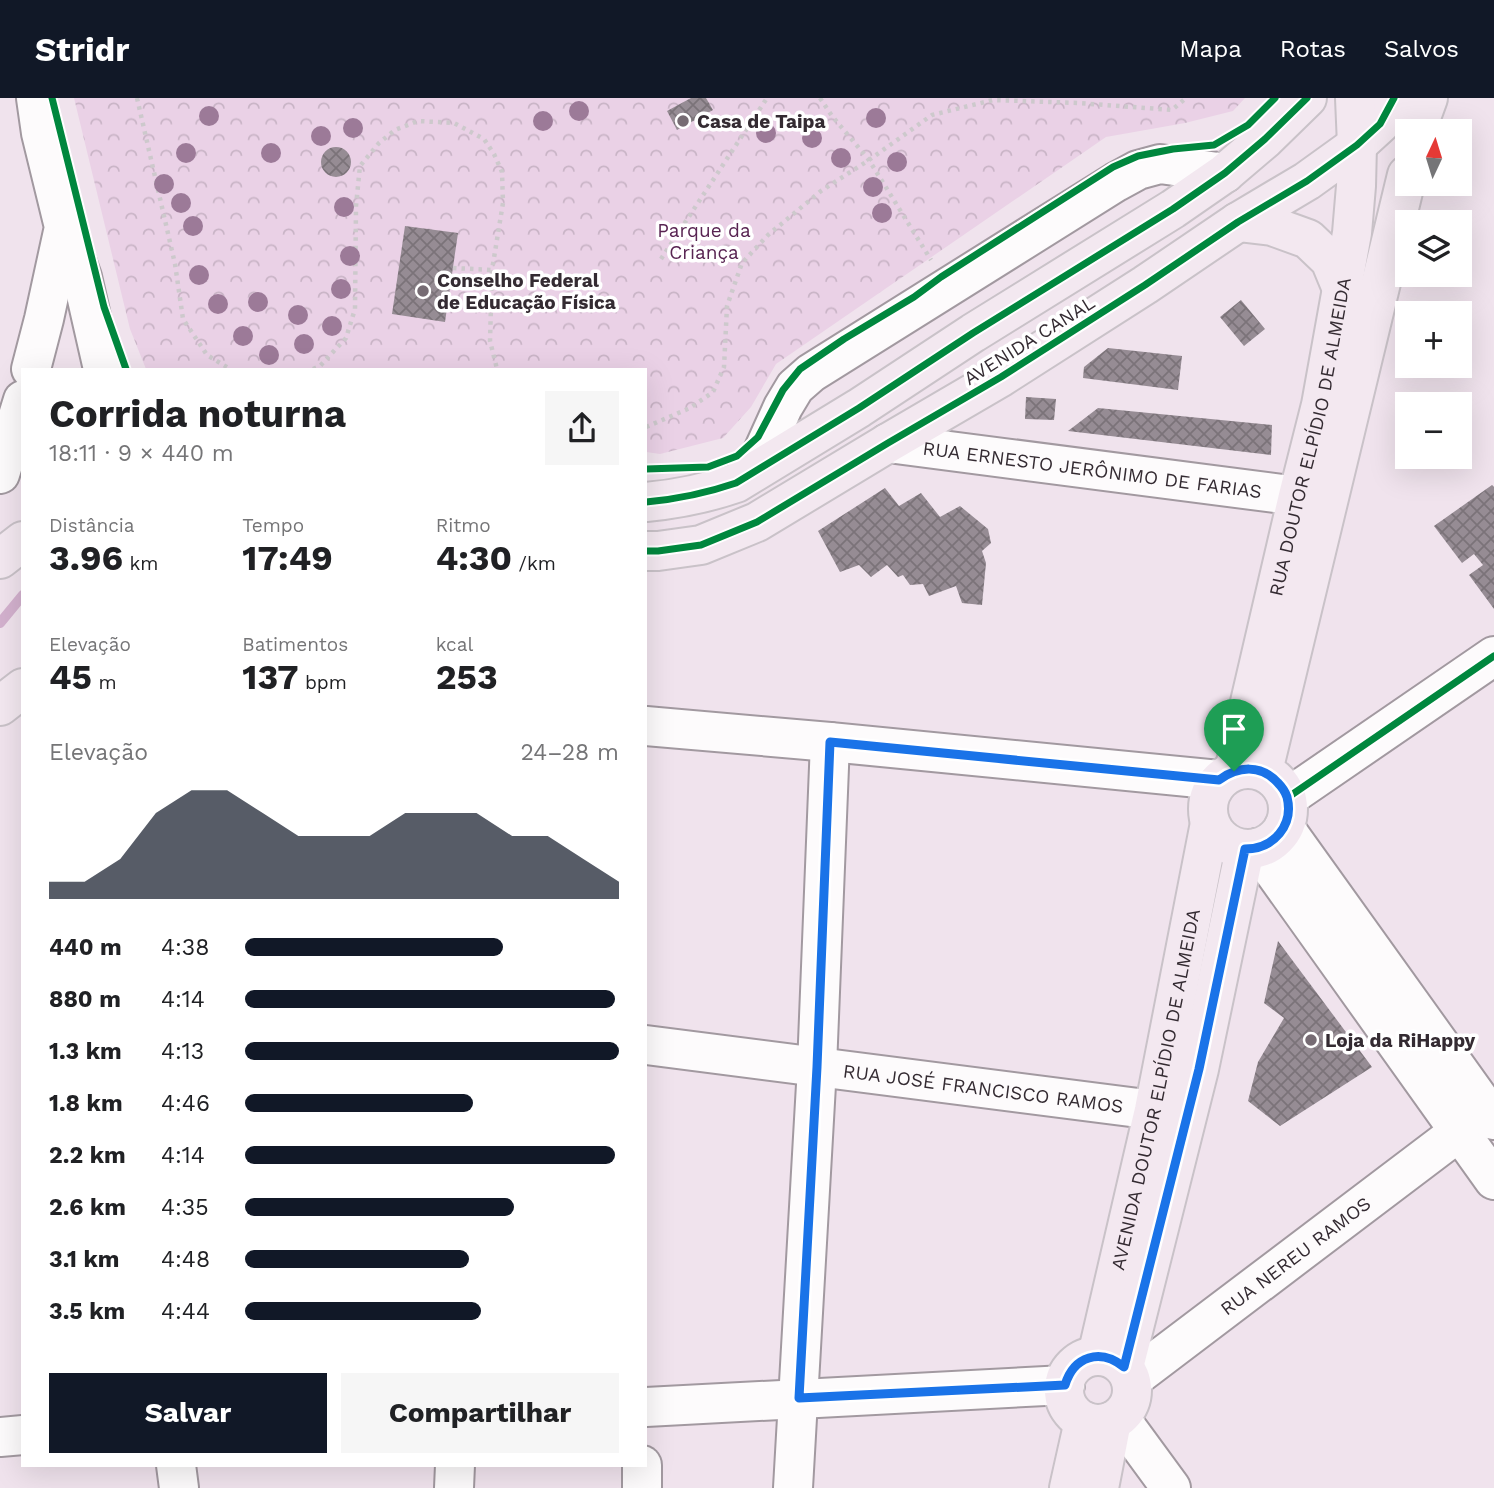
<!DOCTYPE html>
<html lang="pt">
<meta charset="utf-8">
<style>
body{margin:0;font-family:"Work Sans",sans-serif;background:#f6f6f6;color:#202124;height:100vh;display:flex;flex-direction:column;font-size:26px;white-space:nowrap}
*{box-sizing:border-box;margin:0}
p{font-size:23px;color:#757577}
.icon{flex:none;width:38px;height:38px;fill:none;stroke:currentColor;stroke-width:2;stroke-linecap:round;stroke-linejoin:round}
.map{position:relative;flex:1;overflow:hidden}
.sheet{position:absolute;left:21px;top:270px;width:626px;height:1099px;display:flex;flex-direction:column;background:#fff;border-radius:0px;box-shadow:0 7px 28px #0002}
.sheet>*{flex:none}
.needle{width:46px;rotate:4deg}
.tools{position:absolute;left:1395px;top:21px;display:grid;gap:14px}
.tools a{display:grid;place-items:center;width:77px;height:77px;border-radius:0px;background:#fff;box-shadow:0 7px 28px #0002;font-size:35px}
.pin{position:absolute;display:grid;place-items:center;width:60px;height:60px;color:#fff;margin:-72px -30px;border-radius:50% 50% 50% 0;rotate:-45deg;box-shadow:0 0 7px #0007}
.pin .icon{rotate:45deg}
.round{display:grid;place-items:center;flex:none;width:74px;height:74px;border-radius:0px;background:#f6f6f6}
.headline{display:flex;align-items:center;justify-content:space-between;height:119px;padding:0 28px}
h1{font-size:38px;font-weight:700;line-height:52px}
.stats{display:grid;grid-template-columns:repeat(3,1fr);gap:10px;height:119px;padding:7px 28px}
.stats div{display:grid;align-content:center}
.stats b{font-size:35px;font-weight:700}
.stats small{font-size:19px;font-weight:400}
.stats p{font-size:19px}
.chart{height:196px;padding:14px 28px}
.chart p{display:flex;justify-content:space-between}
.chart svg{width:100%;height:126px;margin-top:7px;fill:#111827;opacity:.7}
.cta{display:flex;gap:14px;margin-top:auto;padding:14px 28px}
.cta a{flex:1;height:80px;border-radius:0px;background:#111827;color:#fff;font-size:28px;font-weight:700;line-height:80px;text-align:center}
.cta a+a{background:#f6f6f6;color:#202124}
ul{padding:0 28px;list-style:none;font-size:23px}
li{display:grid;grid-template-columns:112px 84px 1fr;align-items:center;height:52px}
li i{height:18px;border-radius:9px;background:#111827}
header{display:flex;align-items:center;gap:42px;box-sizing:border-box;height:98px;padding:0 35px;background:#111827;color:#fff}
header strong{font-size:33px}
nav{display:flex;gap:38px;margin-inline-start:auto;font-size:24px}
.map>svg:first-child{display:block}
</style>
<header>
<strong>Stridr</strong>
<nav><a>Mapa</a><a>Rotas</a><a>Salvos</a></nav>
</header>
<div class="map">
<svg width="1494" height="1390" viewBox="0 0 1494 1390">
<defs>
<pattern id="park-crowns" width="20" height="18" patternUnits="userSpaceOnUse" patternTransform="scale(1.75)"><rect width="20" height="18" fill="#ead1e6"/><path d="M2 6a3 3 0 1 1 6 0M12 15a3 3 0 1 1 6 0" fill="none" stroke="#c9b4c6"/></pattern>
<pattern id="building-cross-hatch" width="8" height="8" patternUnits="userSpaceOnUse" patternTransform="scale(1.75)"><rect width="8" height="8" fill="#968c94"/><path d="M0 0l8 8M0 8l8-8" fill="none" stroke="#7b7379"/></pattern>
</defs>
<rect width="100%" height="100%" fill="#f0e3ed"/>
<path fill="url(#park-crowns)" d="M74,0H1245L1233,13L1185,25L1106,39L776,266L751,309L723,340L660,356L646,354V271H146L130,231Z"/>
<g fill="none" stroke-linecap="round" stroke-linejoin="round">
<path stroke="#d3b1ce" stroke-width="10" d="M0,525L23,497"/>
</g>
<path fill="url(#building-cross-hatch)" d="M691,0H706L713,12L677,32L667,13Z
M321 64a15 15 0 1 1 30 0a15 15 0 1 1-30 0Z
M405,128L458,135L445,224L392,216Z
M1241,202L1265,231L1244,248L1220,219Z
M1108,250L1182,258L1178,292L1083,280L1084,269Z
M1026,299L1056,301L1054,322L1025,321Z
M1098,310L1272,327L1271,357L1068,333Z
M1492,387L1494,389V511L1469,477L1483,467L1474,456L1462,465L1434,428Z
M885,390L899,408L921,395L940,419L960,408L988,431L991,445L982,453L986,465L982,507L962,505L956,488L929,498L923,486L910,487L903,477L898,479L887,467L871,479L859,467L840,474L818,433Z
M1278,843L1372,969L1280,1028L1248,1003L1258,964L1284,920L1264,905Z"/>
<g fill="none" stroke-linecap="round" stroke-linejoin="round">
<defs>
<g id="minor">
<path d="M64,129L82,179L103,271"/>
<path d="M31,271L44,221L64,129L41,35L36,0"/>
<path id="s1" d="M888,345L1298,398"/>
<path d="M755,371L783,309L795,289L811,275L1116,84L1138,72L1160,66L1225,75"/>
<path d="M0,376L23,302"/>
<path d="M646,628L830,644L1219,682"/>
<path d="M1287,700L1494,558"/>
<path d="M1284,729L1494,1022"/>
<path d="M1257,750L1494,1082"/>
<path id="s2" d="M646,947L1154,1012"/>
<path id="s3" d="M1131,1282L1460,1033"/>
<path d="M646,1309L1065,1287"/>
<path d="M1119,1319L1171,1390"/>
<path d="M0,1339L23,1337"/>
<path d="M176,1367L179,1390"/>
<path d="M454,1390L455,1367"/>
<path d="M642,1390V1367"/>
<path d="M793,1390L817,969L830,644"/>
</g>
<g id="major">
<path d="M1416,33L1428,0"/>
<path d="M1238,124L1272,128L1308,141L1330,162L1342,191"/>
<path d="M646,404C679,401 704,396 736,385L859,310L973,235L1173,111L1225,75L1265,41L1307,0"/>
<path d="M646,453H658L701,447L757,424L888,345L1001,279L1145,187L1238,124L1307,83L1357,47L1380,26L1394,0"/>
<path d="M0,461L23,443"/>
<path d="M0,608L23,590"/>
<circle cx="1248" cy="711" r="40"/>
<path id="s4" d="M1234,673L1298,398L1321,307L1352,135L1356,88L1357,47L1355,0"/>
<path d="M1263,673L1407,77"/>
<path id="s5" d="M1097,1258L1154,1012L1210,725"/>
<circle cx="1098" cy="1292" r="34"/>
<path d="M1124,1269L1199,971L1245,751"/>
<path d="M1069,1390L1084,1323"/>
<path d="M1099,1390L1112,1323"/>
</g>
</defs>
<use href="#minor" stroke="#a299a0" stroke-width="42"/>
<use href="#major" stroke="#c9c2c8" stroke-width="42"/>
<path stroke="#cdc9cc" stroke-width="4.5" stroke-dasharray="3.5 5" stroke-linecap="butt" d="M137,0L175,166L183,221L207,257L230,271
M820,0L832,18L869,62L931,162
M661,161L767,0
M453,170L492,172
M313,271L320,268L346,240L355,211L356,108L360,68L379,45L395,32L418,23L454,25L484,41L494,56L502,74L503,105L492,172L490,243L497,271
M646,329L690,310L713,294L724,269L727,208L742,165L768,137L821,93L869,62L932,17L993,2L1078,5L1172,12L1186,0"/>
<use href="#minor" stroke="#fdfbfc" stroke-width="38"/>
<use href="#major" stroke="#f3e8f0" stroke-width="38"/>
<defs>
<path id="cycleway" d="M52,0L104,209L126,271
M646,371L708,369L737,358L758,339L783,292L800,271L844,241L914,199L941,179L1113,69L1138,58L1173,51L1214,47L1248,27L1275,0
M646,404C679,401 704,396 736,385L859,310L973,235L1173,111L1225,75L1265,41L1307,0
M646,453H658L701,447L757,424L888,345L1001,279L1145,187L1238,124L1307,83L1357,47L1380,26L1394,0
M1287,700L1494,558"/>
</defs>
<use href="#cycleway" stroke="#fff" stroke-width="11"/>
<use href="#cycleway" stroke="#00873e" stroke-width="7"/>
</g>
<g fill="#9c7a98">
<circle cx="579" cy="13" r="10"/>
<circle cx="209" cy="18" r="10"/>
<circle cx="876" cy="20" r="10"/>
<circle cx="543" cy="23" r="10"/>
<circle cx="353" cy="30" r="10"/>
<circle cx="766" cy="35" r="10"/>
<circle cx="321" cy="38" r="10"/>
<circle cx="812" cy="40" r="10"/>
<circle cx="186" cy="55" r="10"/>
<circle cx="271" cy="55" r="10"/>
<circle cx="841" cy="60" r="10"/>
<circle cx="897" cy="64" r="10"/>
<circle cx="164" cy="86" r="10"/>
<circle cx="873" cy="89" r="10"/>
<circle cx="181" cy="105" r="10"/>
<circle cx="344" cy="109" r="10"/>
<circle cx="882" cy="115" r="10"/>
<circle cx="193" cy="128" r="10"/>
<circle cx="350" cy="158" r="10"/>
<circle cx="199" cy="177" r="10"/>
<circle cx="341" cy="191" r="10"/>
<circle cx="258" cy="204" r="10"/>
<circle cx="218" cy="206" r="10"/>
<circle cx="298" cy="217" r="10"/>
<circle cx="332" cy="228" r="10"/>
<circle cx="243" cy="238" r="10"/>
<circle cx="304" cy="246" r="10"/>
<circle cx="269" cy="257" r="10"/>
</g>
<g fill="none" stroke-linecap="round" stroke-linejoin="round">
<defs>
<path id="route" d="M830,644L1219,682C1238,668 1261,666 1278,685C1282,689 1285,693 1287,699C1294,727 1274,751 1245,751L1199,971L1124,1269C1100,1250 1074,1258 1065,1287L799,1300L817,969Z"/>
</defs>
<use href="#route" stroke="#fff" stroke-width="14"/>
<use href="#route" stroke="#1a73e8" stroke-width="9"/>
</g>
<g fill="#766b73" stroke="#fff" stroke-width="2.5">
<circle cx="683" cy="23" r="7"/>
<circle cx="423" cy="193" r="7"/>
<circle cx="1311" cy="942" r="7"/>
</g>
<g text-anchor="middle" stroke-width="7" stroke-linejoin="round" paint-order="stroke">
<g font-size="19" font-weight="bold" fill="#342b32" stroke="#fff" text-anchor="start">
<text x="697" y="30">Casa de Taipa</text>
<text x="437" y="189">Conselho Federal<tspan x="437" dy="22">de Educação Física</tspan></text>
<text x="1325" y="949">Loja da RiHappy</text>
</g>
<g font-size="19" fill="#582452" stroke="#fff">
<text x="704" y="139">Parque da<tspan x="704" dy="22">Criança</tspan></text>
</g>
<g font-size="19" fill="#342b32" stroke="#fff">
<text transform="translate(1029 242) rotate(-32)" y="7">AVENIDA CANAL</text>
<text dy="7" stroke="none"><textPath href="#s4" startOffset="343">RUA DOUTOR ELPÍDIO DE ALMEIDA</textPath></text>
<text dy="7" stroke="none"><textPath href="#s1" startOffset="206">RUA ERNESTO JERÔNIMO DE FARIAS</textPath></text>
<text dy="7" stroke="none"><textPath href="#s2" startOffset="340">RUA JOSÉ FRANCISCO RAMOS</textPath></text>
<text dy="7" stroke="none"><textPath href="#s5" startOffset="273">AVENIDA DOUTOR ELPÍDIO DE ALMEIDA</textPath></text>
<text dy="7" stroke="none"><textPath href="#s3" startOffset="206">RUA NEREU RAMOS</textPath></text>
</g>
</g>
</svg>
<div class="tools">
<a><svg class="needle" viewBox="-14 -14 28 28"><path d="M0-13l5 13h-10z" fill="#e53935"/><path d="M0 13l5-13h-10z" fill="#757577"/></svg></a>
<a><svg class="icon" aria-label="layers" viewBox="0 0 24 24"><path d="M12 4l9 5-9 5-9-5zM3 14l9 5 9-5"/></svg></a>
<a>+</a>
<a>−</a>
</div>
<div class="pin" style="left:1234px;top:673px;background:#1e9e55"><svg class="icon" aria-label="arrive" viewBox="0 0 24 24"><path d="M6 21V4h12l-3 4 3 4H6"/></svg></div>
<section class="sheet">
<div class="headline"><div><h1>Corrida noturna</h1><p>18:11 · 9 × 440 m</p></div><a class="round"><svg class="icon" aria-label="share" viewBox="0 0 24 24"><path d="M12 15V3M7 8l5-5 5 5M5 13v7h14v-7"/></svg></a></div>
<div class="stats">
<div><p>Distância</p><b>3.96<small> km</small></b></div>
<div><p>Tempo</p><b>17:49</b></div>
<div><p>Ritmo</p><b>4:30<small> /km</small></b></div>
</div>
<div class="stats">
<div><p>Elevação</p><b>45<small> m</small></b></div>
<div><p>Batimentos</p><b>137<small> bpm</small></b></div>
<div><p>kcal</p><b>253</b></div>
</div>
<div class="chart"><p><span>Elevação</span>24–28 m</p>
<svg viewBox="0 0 160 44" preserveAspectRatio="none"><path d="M0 44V38L10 38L20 30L30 14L40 6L50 6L60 14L70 22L80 22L90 22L100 14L110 14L120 14L130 22L140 22L150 30L160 38V44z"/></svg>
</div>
<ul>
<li><b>440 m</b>4:38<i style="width:69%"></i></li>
<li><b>880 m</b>4:14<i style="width:99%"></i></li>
<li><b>1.3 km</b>4:13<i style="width:100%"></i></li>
<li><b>1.8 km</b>4:46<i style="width:61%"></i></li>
<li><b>2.2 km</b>4:14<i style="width:99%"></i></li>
<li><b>2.6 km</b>4:35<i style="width:72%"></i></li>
<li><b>3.1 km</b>4:48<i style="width:60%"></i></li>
<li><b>3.5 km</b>4:44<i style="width:63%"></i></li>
</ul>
<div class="cta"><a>Salvar</a><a>Compartilhar</a></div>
</section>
</div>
